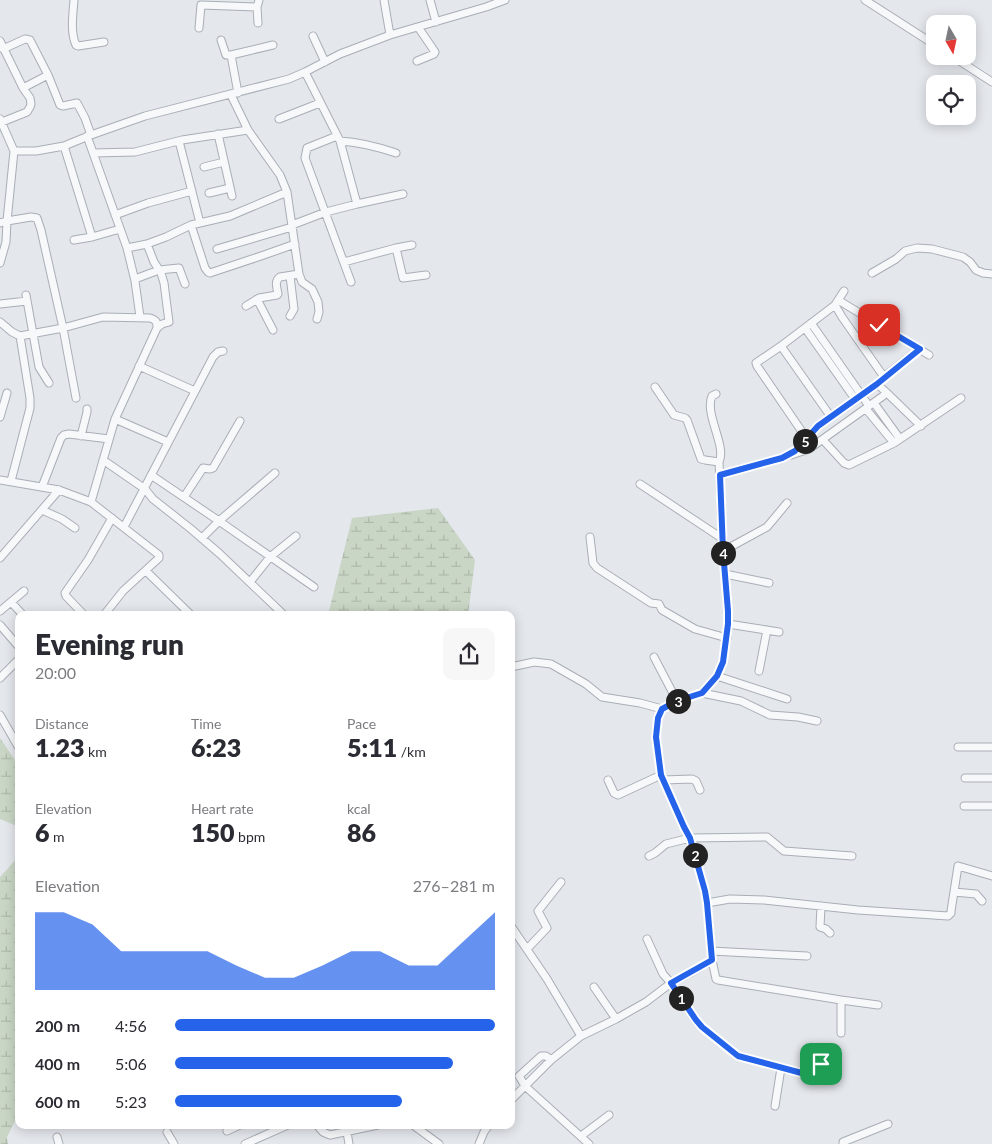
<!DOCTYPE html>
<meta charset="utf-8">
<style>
body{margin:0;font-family:Lato,sans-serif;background:#f7f7f7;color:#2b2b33;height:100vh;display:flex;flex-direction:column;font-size:19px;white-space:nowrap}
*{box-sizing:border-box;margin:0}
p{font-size:16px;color:#7c7c81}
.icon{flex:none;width:28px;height:28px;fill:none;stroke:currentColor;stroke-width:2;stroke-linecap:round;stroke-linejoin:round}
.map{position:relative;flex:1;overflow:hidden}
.side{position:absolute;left:15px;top:611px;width:500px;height:518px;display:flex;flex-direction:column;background:#fff;border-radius:10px;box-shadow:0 2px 12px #0003}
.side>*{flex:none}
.needle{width:32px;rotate:171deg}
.controls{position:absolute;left:926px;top:15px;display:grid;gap:10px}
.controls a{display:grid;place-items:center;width:50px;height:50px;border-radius:10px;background:#fff;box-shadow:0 2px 12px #0003;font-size:25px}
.pin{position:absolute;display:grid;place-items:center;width:42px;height:42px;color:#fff;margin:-21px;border-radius:10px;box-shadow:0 2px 8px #0006}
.km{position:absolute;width:25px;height:25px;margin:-12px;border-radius:50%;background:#222;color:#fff;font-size:14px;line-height:25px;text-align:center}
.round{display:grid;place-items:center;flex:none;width:52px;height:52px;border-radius:10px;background:#f7f7f7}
.overview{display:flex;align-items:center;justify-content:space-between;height:85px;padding:0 20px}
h1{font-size:28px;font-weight:800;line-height:38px}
.stats{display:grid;grid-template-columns:repeat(3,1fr);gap:8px;height:85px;padding:5px 20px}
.stats div{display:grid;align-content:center}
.stats b{font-size:25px;font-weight:800}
.stats small{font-size:14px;font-weight:400}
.stats p{font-size:14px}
.chart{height:140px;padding:10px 20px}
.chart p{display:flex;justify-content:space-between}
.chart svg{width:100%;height:90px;margin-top:5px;fill:#2563eb;opacity:.7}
ul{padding:0 20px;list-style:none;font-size:16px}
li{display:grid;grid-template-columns:80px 60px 1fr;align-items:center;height:38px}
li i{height:12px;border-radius:6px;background:#2563eb}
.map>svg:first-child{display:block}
</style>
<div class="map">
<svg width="992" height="1144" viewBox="0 0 992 1144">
<defs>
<pattern id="wetland-marsh" width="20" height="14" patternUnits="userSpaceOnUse" patternTransform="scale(1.25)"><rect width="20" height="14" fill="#c9d6c5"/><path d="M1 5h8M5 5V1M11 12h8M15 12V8" fill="none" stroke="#adb8ab"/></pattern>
</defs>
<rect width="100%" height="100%" fill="#e4e7ec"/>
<path fill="url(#wetland-marsh)" d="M438,508L475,560L468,615H384L367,610L366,615H328L352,518Z
M0,738L15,760L19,758V827L0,819Z
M19,856V1113L7,1137L8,1144H0V877Z"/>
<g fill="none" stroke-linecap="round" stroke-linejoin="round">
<defs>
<path id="minor" d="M74,0C73,14 70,32 76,45L78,46L104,42
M384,0L390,35
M430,0L436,22
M865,0L935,45
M258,23L257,7L259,0
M199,28L201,5L257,7
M313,36L325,62
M221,40L226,55H231L273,45
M0,41L23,88L30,98L31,104L30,107L27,112L2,122
M3,49L25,39L30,40L48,75L60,105L63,106L77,103L85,118L91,135
M231,55L238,93
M952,56L992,82
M417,61L434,54L435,52L418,27
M305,72L340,141L357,204
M23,88L48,75
M231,95L248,130L280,175L287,192L299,274L302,282L312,289L318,302L319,312L317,319
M0,119L14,151H36L64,146L91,135L145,116L289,79L305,72L340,54L390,35L486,7L505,0
M279,119L320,103
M218,134L232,196
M87,136L127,248L135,281L140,317
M337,136L307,148L305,158L351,282
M179,141L200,223
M340,141C359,142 378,147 396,153
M64,146L92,237L120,229
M93,153L135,152L182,140L248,130
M204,167L224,162
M209,193L230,188
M115,215L148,203L192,191
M0,223L7,221L14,151
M191,225L205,268L208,272L210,273L261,256L295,244
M292,225L326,212L357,204L403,194
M74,240L92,237
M127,248L147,244L166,237L191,225L230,216L287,192
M396,248L403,278L426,275
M217,249L292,227
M344,262L396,248L412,245
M0,263L6,242L7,221L31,217L37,218L41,230L63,328L76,398
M872,273L896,259L905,251L917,248L932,249L963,257L970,262L976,270L983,273L992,274
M290,276L294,309L290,316
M135,279L159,270L179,268L185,284
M26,295L39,367L49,383
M257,299L273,330
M838,300L929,355
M0,304L27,301
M246,306L259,298L277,295L278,294C277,288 274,281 280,277L299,274
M0,322L12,332L20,336L63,328L103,317L150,318C156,320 157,321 157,328
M811,323L869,406
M805,328L855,399
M781,346L831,417
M139,366L195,391
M884,377L919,349
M655,387L674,415L685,418L687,420L701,459L705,460L719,462
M886,392L921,426
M716,394L712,396C704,414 727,446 719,462L723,551L728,611V624L723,662L717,676L702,693L677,701L662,709L658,717L656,737L661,775L684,827L690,838L705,891L707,903L712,960L716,979L718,980L841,1000L878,1005
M874,403L900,439
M866,409L894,443
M0,417L7,393
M115,419L168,442
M81,436L87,412V409
M807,439L757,366L756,363L781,346L835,305
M823,440L844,463L849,465L894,443L961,398
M791,455L809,449L883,396L886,392L877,384
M103,460L145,489L153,499L191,529L220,554L284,615
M151,475L219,521L314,587
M720,475L782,458L795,451L801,445L818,426L877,384L884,377L842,317L835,305L844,291
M0,480L59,490L91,502L159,555V558L123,591L104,615
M11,481L30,408V398L20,336
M640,484L723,539
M42,487L61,438L64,435L69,434L109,439
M184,497L203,468L210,469L213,468L240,421
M91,502L115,419L157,328L162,324L169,322L164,283L161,273L154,262L147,244
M42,510L62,519L75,528
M124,527L213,357L218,352L223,351
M590,537L593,563L597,568L651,603L659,604L662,610L695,629L727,638
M202,538L219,521L275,473
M723,551L767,527L787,503
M0,558L59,490
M146,571L191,615
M725,574L769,583
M250,582L270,557L296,536
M11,602L23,615
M0,611L24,591
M84,615L66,596L65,593L88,560L112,518
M728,624L779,632
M0,625L19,647
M654,657L677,701
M511,667L534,662L551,664L586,684L602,697L640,703L662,709
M759,671L767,630
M717,676L787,699
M0,678L19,659
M702,693L741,701L770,715L798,717L817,721
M0,715L19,748
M958,747H992
M965,778H992
M608,780L614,793L618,795L661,775
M663,780L692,779L696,781L700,790
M964,806H992
M649,856L655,853L666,844L690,838L767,837L784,851L852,856
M954,892L976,894L982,901
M707,903L730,899L764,900L858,910L948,916L951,913V911L958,866L992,876
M821,906L820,927L826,929L830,933
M511,926L547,979L581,1036
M647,939L663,974L671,983L696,1021L702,1027L738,1056L809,1075L814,1074L821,1065
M527,949L547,928L538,911L561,882
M711,951L807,956
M594,987L616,1019
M841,1000V1033
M551,1060L546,1056H541L519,1076L525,1086L589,1144
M511,1100L551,1060L581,1036L616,1019L646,1002L671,983L692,972L712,960
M775,1106L781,1068
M317,1125L323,1132L330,1135L378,1125
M413,1125L439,1144
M227,1131L240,1125
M167,1132L174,1144
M347,1132L349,1144
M581,1136L609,1115
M57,1137L59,1144
M245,1144L288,1125
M479,1144L484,1132L489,1125
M843,1144V1142L888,1124"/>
</defs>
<use href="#minor" stroke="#a9aeb7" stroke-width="9"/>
<use href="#minor" stroke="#f7f8fa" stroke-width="7"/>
</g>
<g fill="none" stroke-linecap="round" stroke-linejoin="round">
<defs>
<path id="route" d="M821,1064L814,1074L809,1075L738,1056L702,1027L696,1020L671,983L712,960L707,903L705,891L690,838L684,827L661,775L656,737L658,718L662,709L677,701L702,693L717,676L723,662L728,624V611L723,551L720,475L782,458L795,451L801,445L818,426L877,384L920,349L879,325"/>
</defs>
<use href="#route" stroke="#fff" stroke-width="10"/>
<use href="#route" stroke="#2563eb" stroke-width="6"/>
</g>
</svg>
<div class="controls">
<a><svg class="needle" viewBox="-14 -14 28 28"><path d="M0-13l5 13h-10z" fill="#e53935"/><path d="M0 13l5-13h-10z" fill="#7c7c81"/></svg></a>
<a><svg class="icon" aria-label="locate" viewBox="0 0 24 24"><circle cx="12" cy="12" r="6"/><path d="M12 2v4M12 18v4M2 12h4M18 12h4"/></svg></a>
</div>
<div class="pin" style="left:821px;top:1064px;background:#1e9e55"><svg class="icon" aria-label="arrive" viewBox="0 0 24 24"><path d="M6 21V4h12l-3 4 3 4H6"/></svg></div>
<div class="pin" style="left:879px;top:325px;background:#d93025"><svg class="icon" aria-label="check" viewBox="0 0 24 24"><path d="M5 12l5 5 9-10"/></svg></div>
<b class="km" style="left:681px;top:998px">1</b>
<b class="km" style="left:695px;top:855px">2</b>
<b class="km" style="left:678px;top:701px">3</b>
<b class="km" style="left:723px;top:553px">4</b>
<b class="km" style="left:805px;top:441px">5</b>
<section class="side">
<div class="overview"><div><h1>Evening run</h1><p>20:00</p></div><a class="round"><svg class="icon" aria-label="share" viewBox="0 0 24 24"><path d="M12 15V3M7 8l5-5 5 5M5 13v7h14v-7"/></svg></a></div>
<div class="stats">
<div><p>Distance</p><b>1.23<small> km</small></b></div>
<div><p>Time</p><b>6:23</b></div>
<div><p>Pace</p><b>5:11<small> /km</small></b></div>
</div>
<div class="stats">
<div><p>Elevation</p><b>6<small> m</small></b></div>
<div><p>Heart rate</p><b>150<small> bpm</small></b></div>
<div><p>kcal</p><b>86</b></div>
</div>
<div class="chart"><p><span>Elevation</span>276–281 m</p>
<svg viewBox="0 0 160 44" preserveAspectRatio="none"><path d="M0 44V6L10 6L20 12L30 25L40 25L50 25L60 25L70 32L80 38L90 38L100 32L110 25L120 25L130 32L140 32L150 19L160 6V44z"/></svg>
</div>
<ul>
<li><b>200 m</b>4:56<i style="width:100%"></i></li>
<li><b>400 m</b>5:06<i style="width:87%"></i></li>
<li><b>600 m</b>5:23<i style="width:71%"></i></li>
</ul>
</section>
</div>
